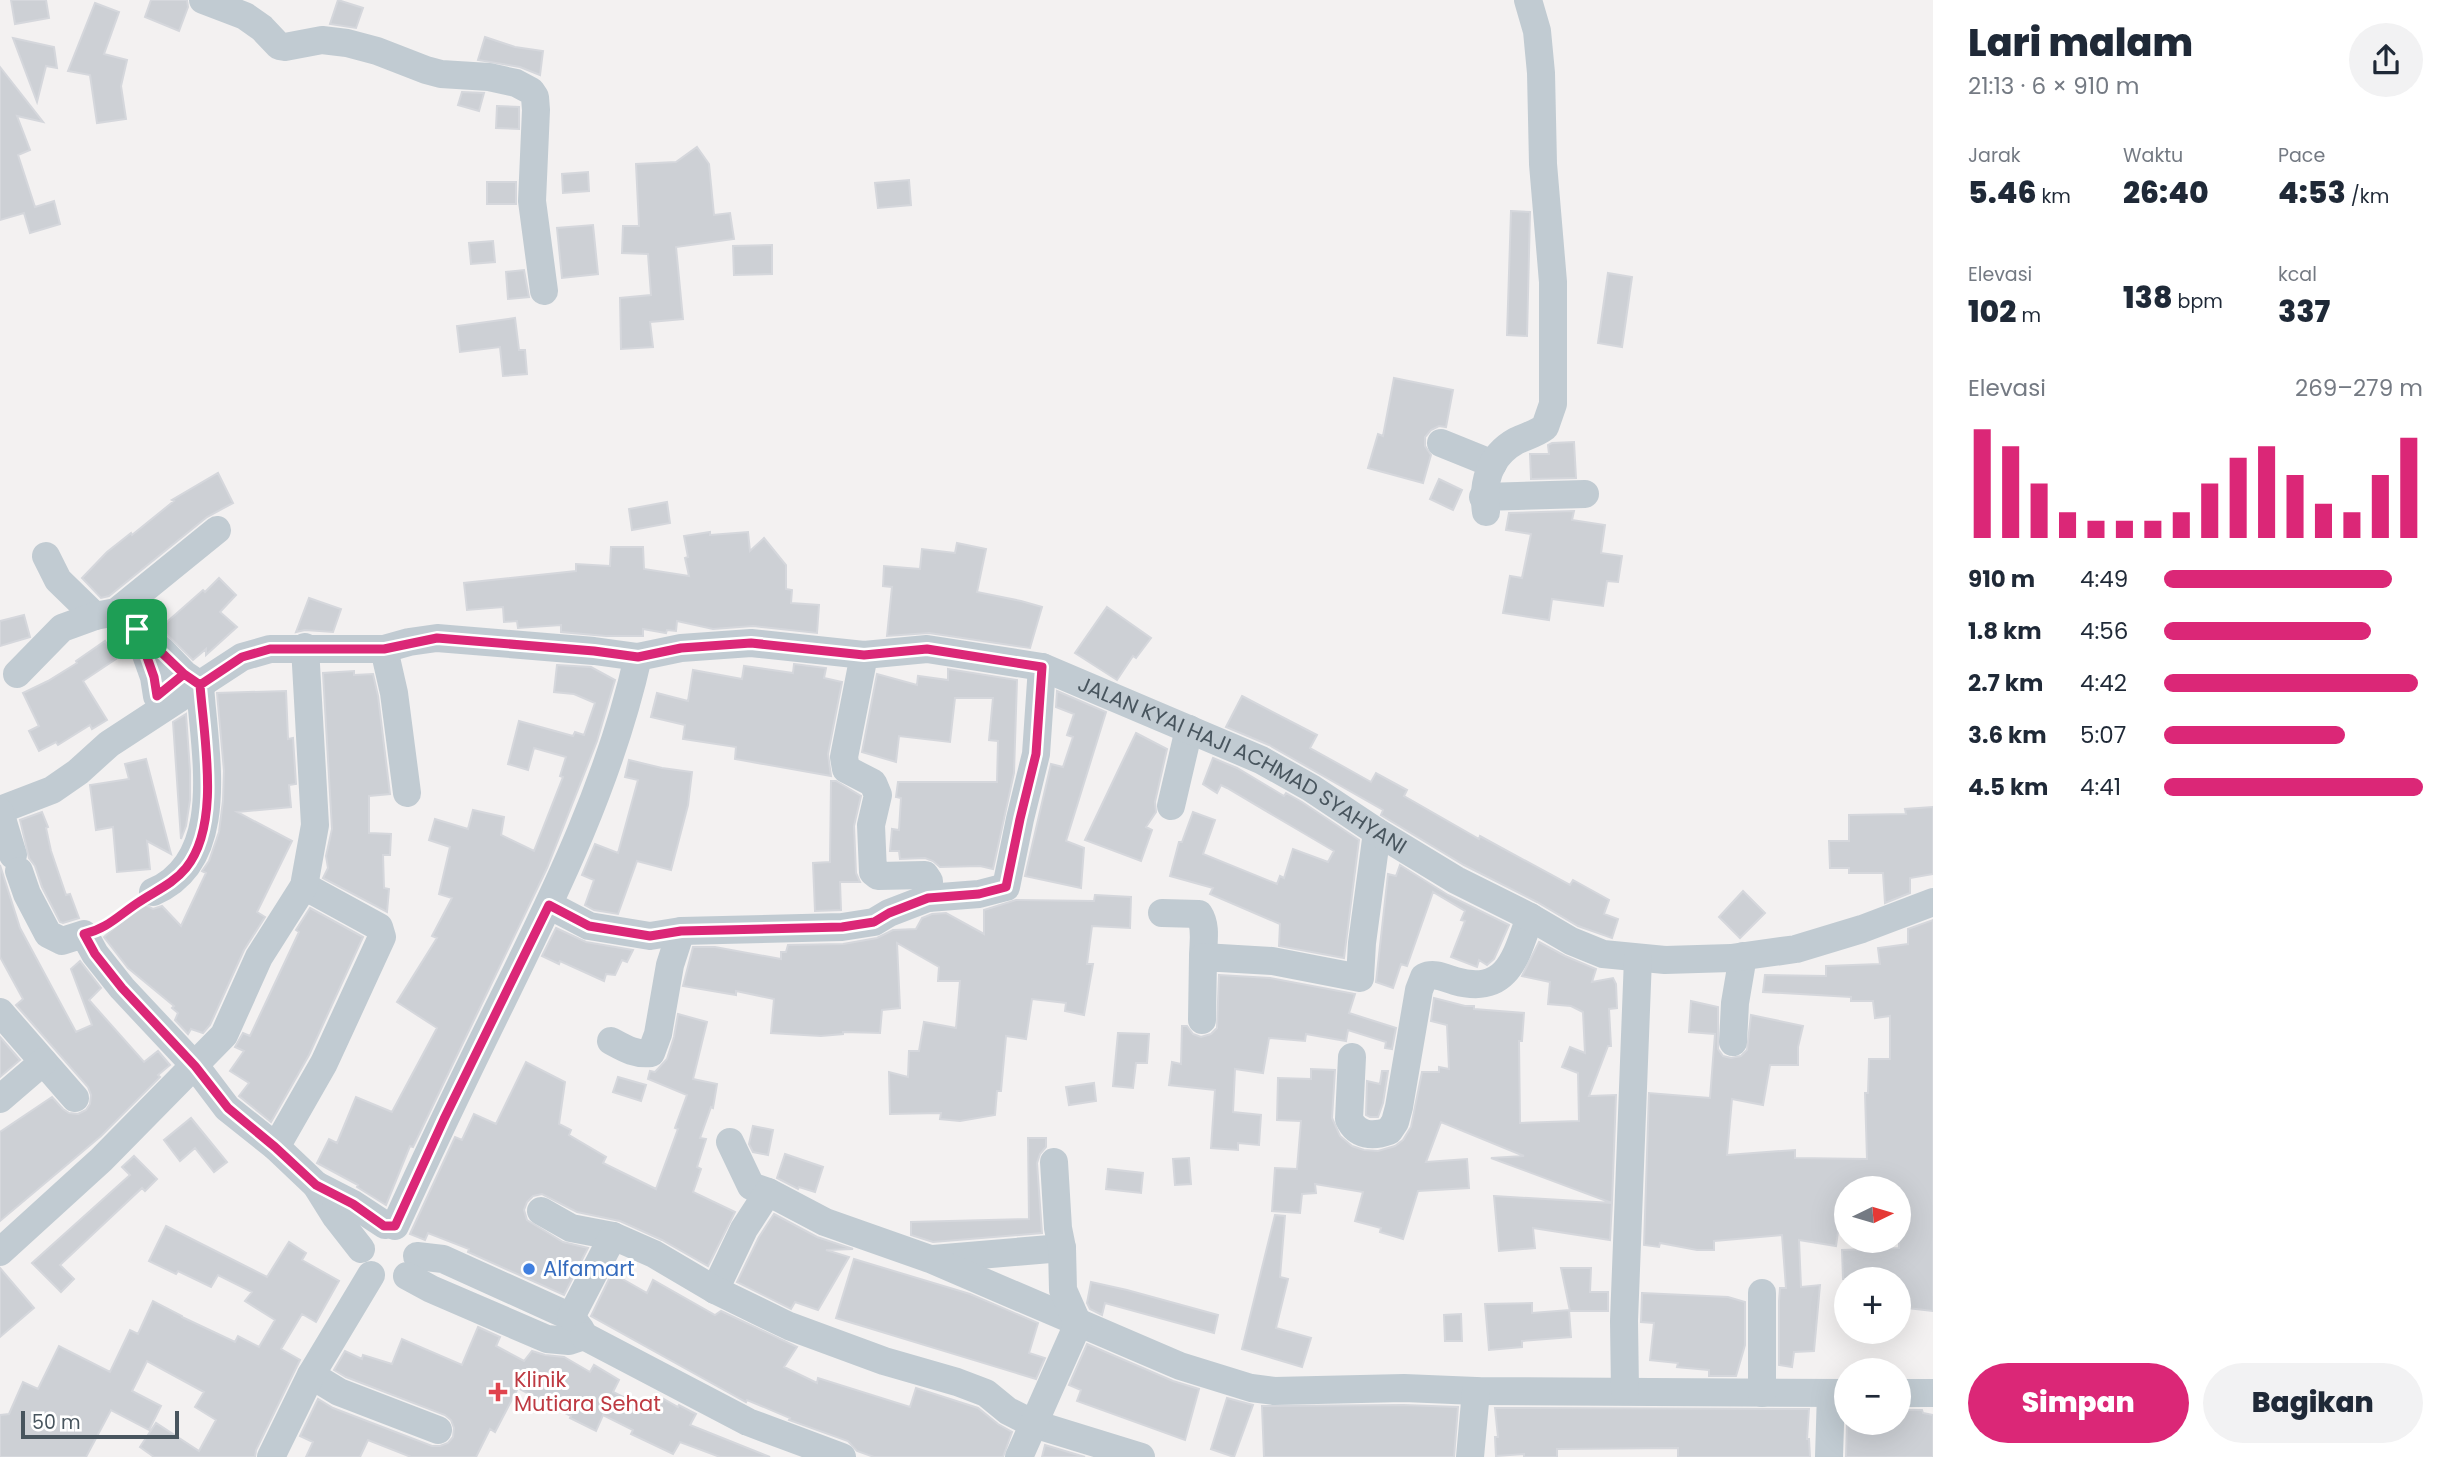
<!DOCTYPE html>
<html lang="id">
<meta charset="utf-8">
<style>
body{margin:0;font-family:Poppins,sans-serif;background:#f2f2f3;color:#1f2937;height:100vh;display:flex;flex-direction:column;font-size:26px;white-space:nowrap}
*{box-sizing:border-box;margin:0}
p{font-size:23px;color:#747a83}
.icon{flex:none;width:38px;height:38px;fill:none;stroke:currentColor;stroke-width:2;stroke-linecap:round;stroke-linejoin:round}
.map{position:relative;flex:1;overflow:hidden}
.panel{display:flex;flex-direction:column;background:#fff;width:525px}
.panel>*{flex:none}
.needle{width:46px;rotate:85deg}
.buttons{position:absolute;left:1834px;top:1176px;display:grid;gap:14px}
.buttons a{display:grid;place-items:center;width:77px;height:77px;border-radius:50%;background:#fff;box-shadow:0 7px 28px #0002;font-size:35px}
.scale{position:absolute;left:21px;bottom:18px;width:158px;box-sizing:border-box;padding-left:7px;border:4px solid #48555e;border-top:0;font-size:19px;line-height:24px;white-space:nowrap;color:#48555e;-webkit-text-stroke:5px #fff;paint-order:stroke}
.pin{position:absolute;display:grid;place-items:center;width:60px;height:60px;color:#fff;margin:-30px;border-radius:14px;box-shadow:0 4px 10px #0006}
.round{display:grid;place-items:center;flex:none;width:74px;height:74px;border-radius:37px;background:#f2f2f3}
.overview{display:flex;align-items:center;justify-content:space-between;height:119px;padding:0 35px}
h1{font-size:38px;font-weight:800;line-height:52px}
.stats{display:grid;grid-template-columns:repeat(3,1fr);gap:10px;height:119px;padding:7px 35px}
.stats div{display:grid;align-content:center}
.stats b{font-size:30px;font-weight:800}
.stats small{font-size:19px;font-weight:400}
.stats p{font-size:19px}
.chart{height:196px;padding:14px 35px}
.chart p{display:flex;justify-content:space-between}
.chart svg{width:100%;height:126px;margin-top:7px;stroke:#db2777;stroke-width:6}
.action{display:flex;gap:14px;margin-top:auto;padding:14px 35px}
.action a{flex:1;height:80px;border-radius:42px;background:#db2777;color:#fff;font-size:28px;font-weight:800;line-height:80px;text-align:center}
.action a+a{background:#f2f2f3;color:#1f2937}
ul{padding:0 35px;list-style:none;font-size:23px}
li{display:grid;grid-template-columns:112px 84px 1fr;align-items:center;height:52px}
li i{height:18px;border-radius:9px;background:#db2777}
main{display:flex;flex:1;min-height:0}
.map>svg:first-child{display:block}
</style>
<main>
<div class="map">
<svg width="1933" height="1457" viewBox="0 0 1933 1457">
<rect width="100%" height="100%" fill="#f3f1f1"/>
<path fill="#cdd0d5" stroke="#d5d7dc" stroke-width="2" d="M11,0H46L49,18L15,24Z
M151,0H187L188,7L179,31L145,17Z
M338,0L363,8L356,28L330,24Z
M95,3L119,12L104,54L127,60L121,86L126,119L97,123L90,75L68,71Z
M485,37L515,47L543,51L540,75L520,67L478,60Z
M13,38L54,47L57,68L46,66L37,102Z
M0,67L43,122L17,116L30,150L18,155L35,207L54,201L60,224L30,233L24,213L0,220Z
M462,92L484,93L479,111L458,105Z
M497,106L519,107V129L496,128Z
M697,147L709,164L714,215L730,213L734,239L676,247L683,319L650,322L653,347L621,349L620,298L651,295L648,254L622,253L623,226H639L636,164L676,162Z
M588,172L589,191L563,193L562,174Z
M909,180L911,205L878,208L875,183Z
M487,182H516V204H487Z
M1511,211L1530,212L1527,336L1507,335Z
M593,225L598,274L562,278L557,228Z
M493,241L495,262L471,264L469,243Z
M772,245V274L734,275L733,246Z
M524,270L529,297L508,299L506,272Z
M1608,273L1632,277L1622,347L1598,343Z
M515,318L519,350H525L527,374L503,376L500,347L460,352L457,326Z
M1394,378L1453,390L1446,427L1439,426L1431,430L1425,437V446L1431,455L1423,483L1368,468L1378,434L1383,436Z
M1574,442L1576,478L1531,479L1530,454H1549L1548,445L1552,443Z
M218,473L233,503L207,517L109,596L101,598L82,578L107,552L131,533L132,535L174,501L172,500Z
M1439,479L1462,490L1453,510L1430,499Z
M667,502L670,523L632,530L629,509Z
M1574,511L1572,520L1605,525L1601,553L1622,556L1618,582L1607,581L1603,606L1552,599L1549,620L1503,613L1510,576L1522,578L1531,534L1506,530L1509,513Z
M710,532V535L748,532L750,551L764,538L786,565V589L792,590L791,603L819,605L817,633L753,626L713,629L677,621L676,631L667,630L666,633L643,629V636H606L561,632V625L518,628L517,621L504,622L503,607L467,610L464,583L576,571V564L610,566L611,547H643L644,569L689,576L685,558L688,557L684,536Z
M957,543L986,549L977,592L1021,601L1042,607L1030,648L929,633L887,636L892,587L883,586L884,566L920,569L922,549L955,553Z
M219,578L236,595L220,612L237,627L206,655V649L193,660L160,628L203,590L205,592Z
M309,598L341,609L333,632L305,630L296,632Z
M1107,607L1151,638L1136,658L1133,656L1117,680L1075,653Z
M24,615L30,637L0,646V621Z
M105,641L116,659L83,681L107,720L92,729L90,725L58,745L56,742L39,751L29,731L39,726L23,693L48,681L77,663L76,661Z
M794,664L826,668L824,678L842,682L828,754L831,776L735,759L736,747L683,739L685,725L651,717L657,693L688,701L693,670L742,679L744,666L793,673Z
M557,665L591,667L615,680L597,741L547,868L413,1147L410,1146L386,1205L357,1187L358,1185L317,1163L329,1139L337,1143L356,1097L392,1112L437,1028L397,1002L437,938L432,936L452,898L439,894L450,847L429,840L435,819L468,829L473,810L504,817L501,835L534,851L563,777L560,776L566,757L534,748L528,770L508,764L519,721L573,736L575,732L584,735L595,703L574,694L554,692Z
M948,669L1017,680L1014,773L993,869L980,866L940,867L933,861L925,858L900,859L899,851H890L892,829L899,830L901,798L896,797L898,782H997L998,741L989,740L993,698H955L950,742L899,736L896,762L862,752L877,674L917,685L918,676L948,680Z
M354,671V675L373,674L378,696L390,794L369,796V833L391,834L390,855H383L384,888L389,889L387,912L323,878L328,868L326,856L332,829L323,673Z
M286,691L288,739L293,738L296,784L289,785L291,807L237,812L292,841L257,912L265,917L244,950L210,1025L203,1033L191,1029L188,1034L175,1020L178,1013L172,1008L174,1006L128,968L104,937L142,903L153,909L162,906L181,926L206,873L202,871L209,861L219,832L223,801L224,771L217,693Z
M1057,691L1106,712L1066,841L1084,848L1081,888L1025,876L1051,764L1063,767L1073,737L1067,735L1074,714L1056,707Z
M1242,696L1317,735L1310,748L1371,782L1376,773L1407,790L1404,796L1479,839L1480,836L1570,885L1573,880L1609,900L1604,914L1618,919L1612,938L1578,926L1537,902L1464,865L1381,815L1383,810L1269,745L1226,727Z
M186,714L190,771V800L186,826L181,839L173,722Z
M1136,733L1167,749L1155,802L1156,812L1146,827L1152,830L1141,861L1085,840Z
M1213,758L1237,768L1284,796L1286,793L1302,802L1359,840L1344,958L1279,946L1280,924L1210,894L1213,888L1170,876L1179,842H1182L1193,812L1215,820L1203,854L1277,884L1280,876L1284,878L1293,849L1328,862L1334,851L1227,788L1221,785L1217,793L1203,784Z
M146,759L171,854L147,841L150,869L117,872L113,827L96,830L90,785L129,779L125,764Z
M629,760L662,768L692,772L688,805L671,870L637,861L618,914L594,910L585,905L594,880L582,875L595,844L618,853L638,780L625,777Z
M831,781H836L861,796L854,826L856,873L860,882H840L841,910L815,911L813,863L830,862Z
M1933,807V874L1910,878V893L1885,903L1883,873H1849V868H1830L1829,841H1849V815L1906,814L1905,809Z
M42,812L48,827L46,828L51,851L66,895L70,894L79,918L63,923L60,922L42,887L35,866L29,858L20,820Z
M0,865L20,928L76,1032L92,1025L71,969L80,961L101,988L89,1000L144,1062L158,1051L170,1065L158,1075L160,1077L101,1136L0,1221V1132L52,1097L63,1109L69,1113L78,1114L86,1110L90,1104L91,1095L88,1087L16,1005L23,999L0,957Z
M1400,865L1448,895L1509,925L1494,959L1487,965L1479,960L1477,967L1451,957L1465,921L1461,920L1465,911L1433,892L1407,966L1401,964L1393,988L1376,982L1388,874L1396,876Z
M1743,891L1765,913L1740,938L1719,917Z
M1095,895L1131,897L1130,928L1092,926L1087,964H1093L1084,1015L1065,1011L1066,1003L1032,999L1026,1039L1006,1036L1001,1091H997L995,1115L960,1121L940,1119L941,1113L890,1114L889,1072L908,1077L909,1051H919L924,1022L956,1028L960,981H938L939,967L897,943L900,1008L882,1010L880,1033L843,1032V1034L821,1036L771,1033L774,999L736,991V995L683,986L693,947H715L781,959V952H786L788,945L843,944L877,938L893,930L916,929L922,918L932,914L946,913L984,934V910L1016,900L1094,901Z
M310,908L363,937L309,1055L271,1122L239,1096L249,1083L230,1071L244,1051L235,1047L243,1033L250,1036L299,932L296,930Z
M1933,920V1311L1899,1307V1279H1843L1842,1250L1899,1248V1188H1846V1211H1841L1836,1246L1799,1240L1801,1287L1820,1285L1814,1351L1794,1352L1792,1367L1779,1365V1301L1780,1288H1786L1782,1235L1714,1241V1250H1697L1660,1243L1659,1247L1644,1245L1649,1093L1710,1098L1715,1034L1689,1032L1691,1001L1718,1007V1049L1723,1056L1731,1058L1741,1056L1747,1050L1751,1015L1803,1026L1798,1047V1065H1770L1763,1105L1732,1099L1727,1155L1795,1150V1158L1867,1159L1865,1093H1868L1869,1059H1890V1016L1875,1018L1873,1001H1851V997L1763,992L1765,975L1826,976V966L1880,964L1878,948L1908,944V929Z
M556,928L586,942L633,950L627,962L622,960L615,975L606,974L604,981L560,961L559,964L542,956Z
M1539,942L1565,956L1596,969L1592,982L1613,978L1616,984L1617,1008L1609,1009L1611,1046H1608L1589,1096L1616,1095L1612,1203L1491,1158L1524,1156L1441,1122L1426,1162L1467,1159L1469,1188L1418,1191L1403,1239L1380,1232L1381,1228L1355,1221L1363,1192L1315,1184L1316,1193L1302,1194L1300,1213L1272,1211L1275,1168L1297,1169L1301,1121L1277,1120L1278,1078L1311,1079V1069L1335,1070L1332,1118L1340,1136L1352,1146L1364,1150L1378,1151L1395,1146L1403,1140L1411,1127L1422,1072H1439V1067L1449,1069L1447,1025L1431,1021L1434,998L1465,1006H1474V1009L1524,1013L1522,1041H1519L1520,1123L1579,1121L1578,1073L1562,1067L1570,1047L1585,1053L1583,1012L1571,1006L1548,1004L1550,982L1522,976Z
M1219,975L1270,978L1355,994L1349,1013L1396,1028L1392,1049L1385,1048L1386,1042L1348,1030L1346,1041L1306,1034L1305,1041L1269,1038L1263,1073L1235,1069L1233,1112L1261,1115L1259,1145L1238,1143V1150L1211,1148L1215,1090L1169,1085L1172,1062L1181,1064L1182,1026H1187L1193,1034L1201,1037L1211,1034L1217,1028Z
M678,1014L707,1022L693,1079L717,1084L713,1108L711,1107L700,1138L706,1139L697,1167L701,1169L693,1192L735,1212L708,1266L662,1240L620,1221L577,1212L542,1194L533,1196L527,1202L524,1210L527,1220L563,1242L588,1248L564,1295L468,1252L469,1249L428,1233L425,1240L410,1234L455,1137L462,1140L474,1114L496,1124L526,1062L565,1082L559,1124L571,1130L569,1135L606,1157L603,1163L656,1189L678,1129L675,1128L687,1095L648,1079L650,1071L655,1072L667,1059L674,1037Z
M1118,1033L1149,1034L1147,1063H1136L1133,1088L1113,1086Z
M0,1037L20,1060L0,1077Z
M1382,1071H1388L1383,1103L1378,1117H1370L1366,1115L1367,1081L1380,1084Z
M618,1077L646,1085L641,1101L613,1092Z
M1094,1083L1096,1101L1069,1105L1066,1087Z
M191,1118L227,1162L214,1172L195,1148L180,1161L164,1140Z
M753,1126L773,1130L768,1155L753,1152L749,1144Z
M1028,1138H1046V1147L1040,1154L1037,1163L1042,1233L933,1242L911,1235V1222L1029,1219Z
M785,1154L823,1167L815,1192L799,1187L798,1189L777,1178Z
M134,1156L157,1179L145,1191L142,1188L60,1265L74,1279L61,1292L32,1263L130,1175L122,1167Z
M1189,1158L1191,1184L1175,1185L1173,1159Z
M1108,1169L1143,1173L1141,1193L1106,1189Z
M1494,1196L1612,1203L1610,1240L1533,1228L1535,1248L1499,1251Z
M774,1214L817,1237L853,1249L826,1250L849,1257L818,1310L795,1302L791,1309L737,1282L759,1237Z
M1275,1215L1285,1216L1280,1277L1288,1279L1276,1328L1311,1338L1302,1367L1242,1349Z
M166,1226L267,1277L289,1242L306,1253L302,1260L339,1281L316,1322L302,1314L281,1349L300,1360L256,1450L255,1457H154L140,1447L156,1423L199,1451L216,1420L195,1407L204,1392L147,1361L132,1391L161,1406L149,1430L111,1410L86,1457H0V1415L9,1414L23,1382L38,1389L59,1346L110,1372L130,1330L138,1334L153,1301L182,1316V1317L235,1342L238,1336L259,1347L275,1320L245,1301L252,1292L218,1275L211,1287L178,1271L176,1274L149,1261Z
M854,1259L970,1294L1038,1323L1029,1353L1045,1358L1036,1379L836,1318Z
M0,1268L34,1308L0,1337Z
M1561,1268H1591L1590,1292H1608V1311H1570Z
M612,1273L647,1293L653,1280L715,1315L721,1311L797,1347L784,1367L817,1383L818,1378L910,1407L916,1388L978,1408L998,1424L1012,1432L1003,1457H874L857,1451L848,1441L789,1420L790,1418L747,1400L746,1402L591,1316Z
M1091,1282L1127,1290L1218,1315L1214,1333L1105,1303L1102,1315L1090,1309L1087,1303Z
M1642,1293L1728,1297L1745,1302V1345L1736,1376H1709V1370L1677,1367L1678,1363L1650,1360L1654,1323L1641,1322Z
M1532,1303V1313L1569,1310L1571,1337L1522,1341V1347L1489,1350L1485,1304Z
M1461,1314L1462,1341H1445L1444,1315Z
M478,1327L500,1337L496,1346L524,1361L532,1351L545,1355L564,1357L590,1372L594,1365L619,1380L613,1392L646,1408L655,1394L678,1407L679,1405L696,1414L690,1425L770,1457H720L680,1442L673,1454L631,1434L633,1430L603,1415L596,1431L570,1418L571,1416L518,1388L495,1432L490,1429L476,1457H411L368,1440L360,1457H306L313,1442L300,1436L318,1399L333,1408L432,1446H440L448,1443L453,1437L454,1428L451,1420L445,1415L346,1377L334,1370L345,1351L362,1359L363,1355L392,1364L402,1339L462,1365Z
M1087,1344L1173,1381L1199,1389L1185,1440L1077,1401L1081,1390L1069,1385Z
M1227,1398L1253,1405L1234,1457L1211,1449Z
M1404,1405L1458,1407L1454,1457H1264L1262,1406Z
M1495,1408L1809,1409L1807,1439H1809L1810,1457H1678V1448L1557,1449V1457H1524V1454L1496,1456L1495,1437H1498Z
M1899,1410H1922L1923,1413L1933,1415V1457H1846L1847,1423H1899Z
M1045,1445L1085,1457H1042Z"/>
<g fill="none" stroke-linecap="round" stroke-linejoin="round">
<path stroke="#77cea0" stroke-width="3.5" stroke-dasharray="5 3.5" stroke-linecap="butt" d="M105,926L133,906"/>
<g stroke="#c1cbd2" stroke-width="28">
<path d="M203,0L245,16L262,28L279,46L285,47L322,40L347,43L377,51L426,70L441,74L489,77L516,83L531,91L535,97L536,110L532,201L544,291"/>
<path d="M1441,443L1493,464"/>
<path d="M1483,497L1585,494"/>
<path d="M1486,512C1482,484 1489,456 1516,441C1526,436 1536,434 1545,427L1553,404V282L1543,164L1541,73L1537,31L1528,0"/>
<path d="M46,556L58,580L95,616"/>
<path d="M116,612L162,651L184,674L200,685C204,751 229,860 153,892"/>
<path d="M138,632L154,677L157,696"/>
<path d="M384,649L394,693L407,793"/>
<path d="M864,655L844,757L846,769L873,783L878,795L871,825L873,872L878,876L925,875L929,881L928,898"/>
<path d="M17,674L62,628L95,616L116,612L217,530"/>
<path d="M1171,806L1189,729"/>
<path d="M0,810L52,790L78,772L109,744L242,657L270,649H384L409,642L437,638L594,651L638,657"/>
<path d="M0,812L13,855"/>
<path d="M19,871L27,894L48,934L62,941L84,934L95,954L122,988L196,1067L227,1108L276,1147L316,1185L336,1217L361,1249"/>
<path d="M549,905L589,926L650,936L681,931L842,927L874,922L889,913L928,898L979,894L1006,887L1020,819L1036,754L1042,667"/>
<path d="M1162,913L1199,914C1207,926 1203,943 1203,957"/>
<path d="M0,1012L75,1098"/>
<path d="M1202,1020L1203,957L1272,961L1360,978L1362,943L1377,832"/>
<path d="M611,1041C624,1048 635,1055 651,1053L658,1034L670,965L681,931"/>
<path d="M1733,1042L1735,1003L1743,956"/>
<path d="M1352,1057L1349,1119C1357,1136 1373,1137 1389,1131L1395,1122L1399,1107L1419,990L1424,977C1434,972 1445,978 1455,981C1508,996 1516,956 1530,917"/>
<path d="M0,1099L43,1062"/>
<path d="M730,1142L751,1186L768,1192"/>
<path d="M276,1147L324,1063L382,937L379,927L304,886"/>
<path d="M316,1185L353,1204L385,1225"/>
<path d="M541,1211L571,1228L613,1236"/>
<path id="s1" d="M395,1226C430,1149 466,1074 503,999C557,889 611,778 638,657L681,648L751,643L864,655L927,649L1042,667L1261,760L1311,788L1377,832L1456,880L1530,917L1571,941L1603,954L1665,960L1731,958L1796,949L1862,929L1933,902"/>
<path d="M0,1252L101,1160L224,1035L259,957L304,886L315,825L305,647"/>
<path d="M417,1256L443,1259L571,1317L581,1330"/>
<path d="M933,1259L1062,1248"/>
<path d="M407,1276L431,1289L547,1339L569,1341L584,1336"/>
<path d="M715,1290L744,1229L768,1192L825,1222L930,1259L1180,1366L1251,1388L1274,1391L1404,1388L1476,1391L1846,1393"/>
<path d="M571,1317L613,1236L654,1254L715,1290L789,1326L884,1361L957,1382L986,1393L1008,1411L1034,1424L1141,1457"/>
<path d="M584,1336L748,1422L842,1457"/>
<path d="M311,1375L339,1392L438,1430"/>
<path d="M1625,1390L1624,1321L1638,958"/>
<path d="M1762,1393V1293"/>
<path d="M1899,1393H1933"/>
<path d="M271,1457L311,1375L371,1275"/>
<path d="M1019,1457L1078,1324L1063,1290L1062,1248L1058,1228L1054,1162"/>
<path d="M1470,1457L1476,1391"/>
<path d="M1829,1457L1831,1393"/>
</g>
</g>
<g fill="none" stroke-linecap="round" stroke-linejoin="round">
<defs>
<path id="route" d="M137,629L184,674L200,685L242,657L270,649H384L437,638L594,651L638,657L681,648L751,643L864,655L927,649L1042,667L1036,754L1020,819L1006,887L979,894L928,898L889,913L874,922L842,927L681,931L650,936L589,926L549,905L444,1119L395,1226H384L353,1204L316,1185L275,1147L228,1108L195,1066L122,988L95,954L84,934C107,929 119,915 139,902C155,891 173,884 186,868C221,825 204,738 200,685L184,674L157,696L154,677L137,629"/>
</defs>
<use href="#route" stroke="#fff" stroke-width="14"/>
<use href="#route" stroke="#db2777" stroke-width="9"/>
</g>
<circle fill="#3f7fe0" stroke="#fff" stroke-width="2.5" cx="529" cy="1269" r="7"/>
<path fill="#e0444e" stroke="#fff" stroke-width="2.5" d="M494.5 1381.5h7v7h7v7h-7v7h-7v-7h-7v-7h7z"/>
<g text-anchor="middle" stroke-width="6" stroke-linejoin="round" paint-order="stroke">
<g font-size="21" fill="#48555e" stroke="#fff">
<text dy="7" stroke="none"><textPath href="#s1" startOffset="1251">JALAN KYAI HAJI ACHMAD SYAHYANI</textPath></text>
</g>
<g font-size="21" fill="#366cbe" stroke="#fff" text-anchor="start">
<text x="543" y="1276">Alfamart</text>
</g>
<g font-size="21" fill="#be3a42" stroke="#fff" text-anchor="start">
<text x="514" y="1387">Klinik<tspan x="514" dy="24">Mutiara Sehat</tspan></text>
</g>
</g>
</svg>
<div class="buttons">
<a><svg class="needle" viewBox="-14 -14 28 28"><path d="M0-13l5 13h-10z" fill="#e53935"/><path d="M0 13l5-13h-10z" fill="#747a83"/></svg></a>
<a>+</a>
<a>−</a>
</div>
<div class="scale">50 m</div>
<div class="pin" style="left:137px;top:629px;background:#1e9e55"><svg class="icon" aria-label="arrive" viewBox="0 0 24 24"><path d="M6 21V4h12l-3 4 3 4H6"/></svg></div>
</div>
<section class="panel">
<div class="overview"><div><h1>Lari malam</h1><p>21:13 · 6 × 910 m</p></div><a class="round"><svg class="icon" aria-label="share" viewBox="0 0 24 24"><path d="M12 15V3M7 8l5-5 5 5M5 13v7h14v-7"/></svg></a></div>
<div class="stats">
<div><p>Jarak</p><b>5.46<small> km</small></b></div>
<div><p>Waktu</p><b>26:40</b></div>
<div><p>Pace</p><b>4:53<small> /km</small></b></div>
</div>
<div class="stats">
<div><p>Elevasi</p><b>102<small> m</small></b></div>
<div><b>138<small> bpm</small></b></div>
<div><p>kcal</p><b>337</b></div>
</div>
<div class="chart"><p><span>Elevasi</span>269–279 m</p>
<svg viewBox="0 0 160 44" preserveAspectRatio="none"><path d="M5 44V6M15 44V12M25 44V25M35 44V35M45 44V38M55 44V38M65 44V38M75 44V35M85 44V25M95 44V16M105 44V12M115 44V22M125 44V32M135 44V35M145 44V22M155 44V9"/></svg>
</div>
<ul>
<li><b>910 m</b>4:49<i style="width:88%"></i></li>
<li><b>1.8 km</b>4:56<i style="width:80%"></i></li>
<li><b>2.7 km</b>4:42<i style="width:98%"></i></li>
<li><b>3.6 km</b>5:07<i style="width:70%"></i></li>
<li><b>4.5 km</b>4:41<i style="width:100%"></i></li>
</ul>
<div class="action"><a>Simpan</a><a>Bagikan</a></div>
</section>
</main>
